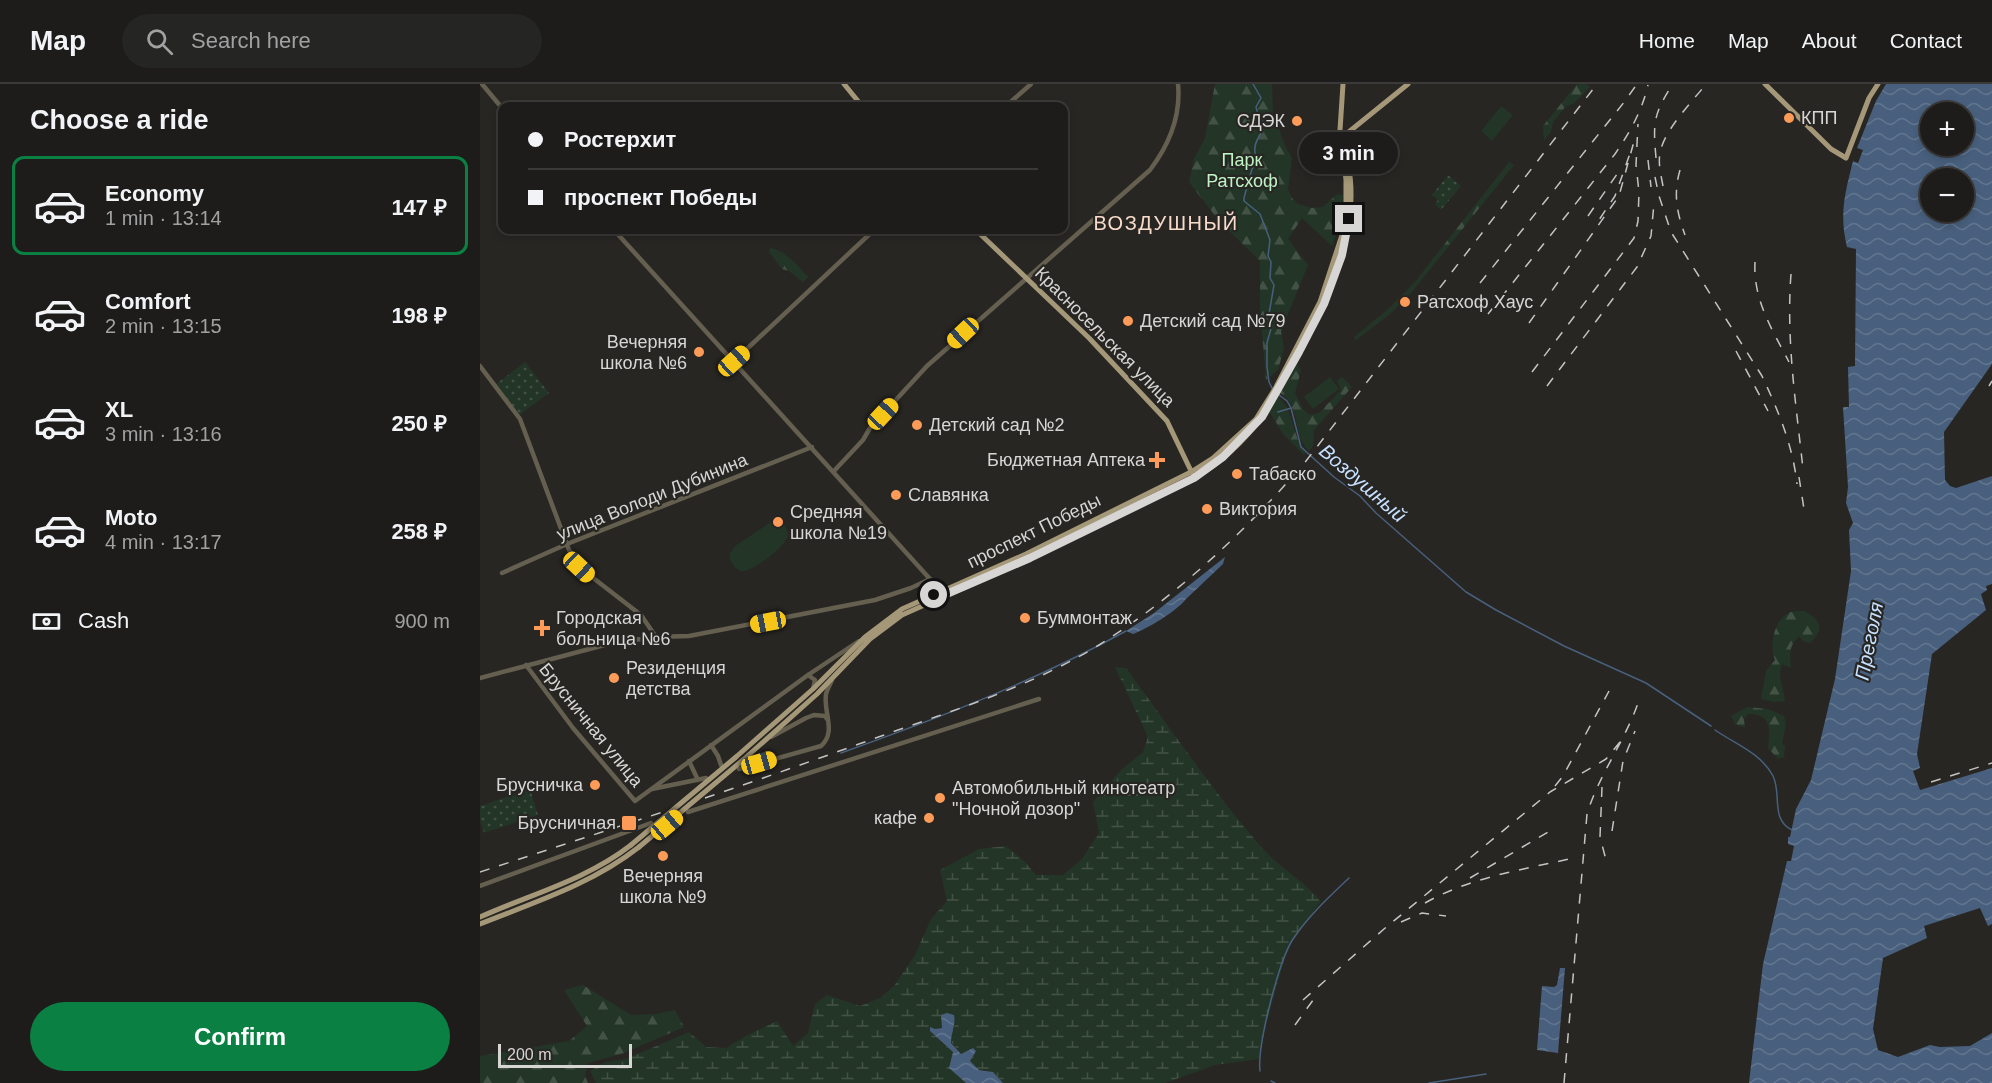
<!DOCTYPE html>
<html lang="en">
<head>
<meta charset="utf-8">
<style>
  body { margin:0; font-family:Helvetica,sans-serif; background:#252523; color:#f1f3f6; height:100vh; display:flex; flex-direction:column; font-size:22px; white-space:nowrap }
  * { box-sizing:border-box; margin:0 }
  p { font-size:20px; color:#a0a1a2 }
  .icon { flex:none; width:33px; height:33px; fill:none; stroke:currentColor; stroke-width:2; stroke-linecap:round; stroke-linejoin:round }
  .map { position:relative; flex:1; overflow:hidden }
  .sheet { display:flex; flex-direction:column; background:#1d1c1a; width:480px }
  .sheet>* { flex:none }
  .guide { position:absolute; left:18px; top:18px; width:570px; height:132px; border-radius:12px; box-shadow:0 3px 9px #0003,0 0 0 2px #3b3a39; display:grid; align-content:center; height:132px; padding:0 30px; background:#1d1c1a }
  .controls { position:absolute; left:1440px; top:18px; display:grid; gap:12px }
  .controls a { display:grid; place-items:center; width:54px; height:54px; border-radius:50%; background:#1d1c1a; box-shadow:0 3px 9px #0003,0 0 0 2px #3b3a39; font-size:30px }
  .scale { position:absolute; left:18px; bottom:15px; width:134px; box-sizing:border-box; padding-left:6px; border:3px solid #d7d6d4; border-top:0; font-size:16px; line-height:21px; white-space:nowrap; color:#d7d6d4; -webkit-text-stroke:4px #272623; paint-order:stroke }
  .end { position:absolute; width:27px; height:27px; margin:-14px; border:8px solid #d7d6d4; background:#111; box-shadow:0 0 0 3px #111 }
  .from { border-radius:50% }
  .bubble { position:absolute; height:42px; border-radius:21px; background:#1d1c1a; box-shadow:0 3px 9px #0003,0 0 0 2px #3b3a39; font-size:20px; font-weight:800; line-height:42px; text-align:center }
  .car { position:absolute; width:18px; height:36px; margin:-18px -9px; border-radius:8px; box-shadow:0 0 4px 2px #0007; background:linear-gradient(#f5c518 24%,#345 0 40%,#f5c518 0 76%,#345 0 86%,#f5c518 0) }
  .guide b { display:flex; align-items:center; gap:21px; height:57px; font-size:22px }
  .guide b+b { border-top:2px solid #3b3a39 }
  .guide i { width:15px; height:15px; background:#f1f3f6 }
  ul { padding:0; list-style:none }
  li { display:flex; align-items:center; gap:18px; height:99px; margin:0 12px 9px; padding:0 18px; border:3px solid transparent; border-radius:12px }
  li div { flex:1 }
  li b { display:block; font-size:22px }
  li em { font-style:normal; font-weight:800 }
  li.current { border-color:#0b8043 }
  li>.icon { width:54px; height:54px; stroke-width:1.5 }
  h2 { padding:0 30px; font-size:27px; line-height:72px }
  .pay { display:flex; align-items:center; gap:15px; height:66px; padding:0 30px; font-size:22px }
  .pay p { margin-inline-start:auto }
  .action { display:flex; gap:12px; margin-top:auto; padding:12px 30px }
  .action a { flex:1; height:69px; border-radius:36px; background:#0b8043; color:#fff; font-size:24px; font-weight:800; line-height:69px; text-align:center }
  header { display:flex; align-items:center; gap:36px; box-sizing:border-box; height:84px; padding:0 30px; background:#1d1c1a; border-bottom:2px solid #3b3a39 }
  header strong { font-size:28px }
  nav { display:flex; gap:33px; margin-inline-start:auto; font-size:21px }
  .search { width:420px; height:54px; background:#252523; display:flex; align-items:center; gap:15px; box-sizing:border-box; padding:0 21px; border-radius:33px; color:#a0a1a2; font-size:22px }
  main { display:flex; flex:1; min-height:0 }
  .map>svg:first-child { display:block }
  .grass { fill:url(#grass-dots) }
  .forest { fill:url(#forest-firs) }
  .wetland { fill:url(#wetland-marsh) }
  .pitch { fill:#233526 }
  .water { fill:url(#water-waves); fill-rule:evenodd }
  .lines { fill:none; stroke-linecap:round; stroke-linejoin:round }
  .stream { stroke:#48607d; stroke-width:1.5 }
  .minor { stroke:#655f50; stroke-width:4.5 }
  .major { stroke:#a59878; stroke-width:5 }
  .rail { stroke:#c5c4c2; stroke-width:1.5; stroke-dasharray:10 10; stroke-linecap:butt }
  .major-bridge { stroke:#a59878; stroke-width:5 }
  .route { stroke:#d7d6d4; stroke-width:8 }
  .poi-dot { fill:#fe9b58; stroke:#272623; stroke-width:2 }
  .labels { text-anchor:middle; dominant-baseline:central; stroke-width:4.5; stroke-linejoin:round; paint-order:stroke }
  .poi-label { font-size:18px; fill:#d7d6d4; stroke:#272623; text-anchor:start }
  .park-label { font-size:18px; fill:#bef4c4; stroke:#272623 }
  .street-label { font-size:18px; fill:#d7d6d4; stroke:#272623 }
  .neighbourhood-label { font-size:20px; letter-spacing:1.5px; fill:#f8dbca; stroke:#272623 }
  .water-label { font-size:20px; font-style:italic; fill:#c6e0ff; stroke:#272623 }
</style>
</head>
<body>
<header>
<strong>Map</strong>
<div class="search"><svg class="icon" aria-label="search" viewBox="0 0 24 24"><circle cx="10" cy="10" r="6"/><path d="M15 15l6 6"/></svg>Search here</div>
<nav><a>Home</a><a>Map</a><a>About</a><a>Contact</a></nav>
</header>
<main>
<section class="sheet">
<h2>Choose a ride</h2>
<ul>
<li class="current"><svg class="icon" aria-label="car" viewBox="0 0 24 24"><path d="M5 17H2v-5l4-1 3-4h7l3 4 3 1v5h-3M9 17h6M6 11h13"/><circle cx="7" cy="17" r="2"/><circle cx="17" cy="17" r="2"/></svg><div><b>Economy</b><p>1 min · 13:14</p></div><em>147 ₽</em></li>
<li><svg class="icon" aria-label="car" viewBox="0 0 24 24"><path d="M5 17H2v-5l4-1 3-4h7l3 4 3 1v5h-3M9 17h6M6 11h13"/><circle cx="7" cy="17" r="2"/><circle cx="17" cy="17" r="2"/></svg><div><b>Comfort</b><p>2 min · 13:15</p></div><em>198 ₽</em></li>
<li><svg class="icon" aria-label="car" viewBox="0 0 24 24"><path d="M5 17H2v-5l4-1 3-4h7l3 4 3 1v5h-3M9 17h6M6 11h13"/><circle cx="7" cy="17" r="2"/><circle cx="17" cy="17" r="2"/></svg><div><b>XL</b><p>3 min · 13:16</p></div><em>250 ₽</em></li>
<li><svg class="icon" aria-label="car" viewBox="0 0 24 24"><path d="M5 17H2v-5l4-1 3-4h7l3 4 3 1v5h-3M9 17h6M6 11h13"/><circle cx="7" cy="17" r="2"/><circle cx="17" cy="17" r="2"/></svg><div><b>Moto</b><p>4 min · 13:17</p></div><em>258 ₽</em></li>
</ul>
<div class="pay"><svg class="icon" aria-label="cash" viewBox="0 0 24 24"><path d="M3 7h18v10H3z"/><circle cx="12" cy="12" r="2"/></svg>Cash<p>900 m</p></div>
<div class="action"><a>Confirm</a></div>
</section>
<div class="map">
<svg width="1512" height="999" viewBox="0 0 1512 999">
  <defs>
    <pattern id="grass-dots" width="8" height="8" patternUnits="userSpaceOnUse" patternTransform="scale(1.5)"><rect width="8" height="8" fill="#233526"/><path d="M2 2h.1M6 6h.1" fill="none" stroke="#425245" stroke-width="1.8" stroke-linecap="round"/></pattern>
    <pattern id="forest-firs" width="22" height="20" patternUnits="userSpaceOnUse" patternTransform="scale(1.5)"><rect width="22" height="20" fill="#233526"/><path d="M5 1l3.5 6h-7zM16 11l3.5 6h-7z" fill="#425245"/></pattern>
    <pattern id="wetland-marsh" width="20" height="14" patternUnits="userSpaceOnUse" patternTransform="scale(1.5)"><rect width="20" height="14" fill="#233526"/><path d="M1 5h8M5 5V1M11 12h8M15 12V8" fill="none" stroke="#425245"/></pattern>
    <pattern id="water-waves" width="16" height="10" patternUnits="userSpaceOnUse" patternTransform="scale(1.5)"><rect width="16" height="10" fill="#48607d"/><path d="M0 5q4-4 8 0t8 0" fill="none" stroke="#62768f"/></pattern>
  </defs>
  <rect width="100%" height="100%" fill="#272623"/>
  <!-- grass -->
  <path class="grass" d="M968 91 981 102 961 126 955 120 958 116 952 111Z
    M45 278 69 309 39 331 16 300Z
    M50 705 58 731 4 749 0 736V722Z"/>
  <!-- forest -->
  <path class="forest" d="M735 0H792L793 30 807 66 812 74 808 105 812 114 818 120 831 124 843 123 857 110 864 111 858 145 852 162 822 134 808 155 828 181 801 247 804 264 798 286 786 296 780 225V177L739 137 709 98 714 75 725 54Z
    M1097 0H1106L1110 3 1093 20 1086 22 1073 38 1071 48 1064 56 1063 42Z
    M1029 78 1034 81 931 209 910 230 876 256 874 253 907 226 934 199Z
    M290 164C305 166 318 182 328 193L323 198 309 187 302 185 289 168Z
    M817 280 821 286 815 309 823 325 830 331 839 329 861 306 857 297 862 293 872 303 834 346 833 361 829 367C812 351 822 324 800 309Z
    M797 312C816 326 811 353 826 369L824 371 803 350 789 327Z
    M1324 527C1341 535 1345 545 1330 559L1323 557 1319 552C1308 564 1310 569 1311 584L1302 580C1297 593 1304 604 1305 617L1294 618 1281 615 1286 587 1295 576C1289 563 1294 535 1309 529 1313 527 1320 527 1324 527Z
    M1267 623 1288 625 1304 632 1306 641 1302 659 1305 663 1304 673 1298 675 1288 664C1290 645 1292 630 1268 630L1264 635 1265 644 1255 640 1251 632Z
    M103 901 151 931 176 930 195 926 204 943 144 969 108 979 105 992 108 999H0V972L89 957 107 942 84 906Z"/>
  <!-- wetland -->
  <path class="wetland" d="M635 583 646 584C691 645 733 708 783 765 800 784 824 797 841 817L812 856 804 877 785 943 779 975 735 981 685 999H523C515 990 512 985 499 986L481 970 471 958V948L476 939 450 947 473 968C472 983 474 990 486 999H116L110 987 125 978 146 975 209 948 226 963 246 964 266 952 297 937 313 962 328 949 335 920 347 911 380 922 400 914 414 902 435 871 451 835 467 817 460 786 499 765 526 762 544 777 556 791H583L602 775 619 749 613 718 642 685 663 668 668 653Z"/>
  <!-- pitch -->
  <path class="pitch" d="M1021 22 1033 31 1012 57 1001 47Z
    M850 293 859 305 833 325 824 313Z
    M294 436 302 438C305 442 308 446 308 451 308 461 274 486 264 487 257 488 253 481 250 476V469L255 462Z"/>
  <!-- water -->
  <path class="water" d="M1406 0H1512V280L1464 348 1465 396 1470 402 1476 404 1512 392V500L1506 502 1507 506 1501 510 1506 526 1452 570 1437 670 1440 684 1433 687 1440 706 1512 684V840L1508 842 1500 824 1444 842 1447 854 1403 874 1393 945 1398 966 1418 973 1450 961 1460 963 1490 962 1512 949V999H1269L1283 880 1307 777H1311L1314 762 1308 760V753H1310L1316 725 1331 696 1355 595 1371 487 1369 446 1373 439 1366 419 1368 403 1363 323H1369L1368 283 1375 282 1376 165 1367 163C1359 130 1365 109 1373 77L1378 79 1383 66 1377 64 1396 17ZM1484 28V62H1450V28ZM1484 94V128H1450V94Z
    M745 473 743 480 706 515C697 527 667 545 653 550L646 547 674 529Z
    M1080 884H1085L1078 969 1057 966 1062 902 1074 903 1077 901Z
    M467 929 474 931C476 941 471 949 471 959L481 970 493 964 496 967 490 977 499 986 513 988 523 999H486L469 984 473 968 450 947V943L455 945 462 944 461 931Z"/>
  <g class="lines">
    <!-- stream -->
    <path class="stream" d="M773 0 781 14 776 23 779 34 784 39C783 50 773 57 775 68 775 72 777 75 777 79L772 85 764 114V117L780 130 790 156 788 172 791 178 790 194 794 201 789 230 792 241 787 259V283L789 298 793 306
      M799 311 807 317 811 324 821 363 854 393 880 412 896 429 986 508 1016 526 1084 562 1166 599 1231 642
      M798 328 811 324
      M1235 646C1255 660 1281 669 1293 692 1302 710 1290 735 1312 746
      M361 669C459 634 555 597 646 547
      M780 987C777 962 799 876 813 855 829 831 849 813 869 794
      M791 997 795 999
      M949 999 1006 990"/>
    <!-- minor -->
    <path class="minor" d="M2 0 22 24
      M526 22 551 0
      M134 146 450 495 455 498 462 508
      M254 277 394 146
      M0 282 40 335 89 466 99 483 161 531 176 553
      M354 387 383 356 390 344 447 282 670 86C689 61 701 31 698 0
      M22 489 87 460 332 363
      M450 495V500L454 512
      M46 581 93 644 155 717 328 591 379 557
      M328 591 335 596 333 605
      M0 594 132 559 176 553 209 552 395 516 431 504 450 495
      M291 653 326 634 334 631 345 632 347 635
      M231 661 238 672 241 681
      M209 677 218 696
      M259 685 341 662C357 648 343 628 346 610 347 606 350 601 352 596
      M172 705 226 694
      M208 728 559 615
      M0 802 171 739"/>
    <!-- major -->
    <path class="major" d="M364 0 382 22
      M1285 0 1351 65 1366 74 1389 14 1398 0
      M496 146 609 254 687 337 712 389
      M256 673 333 605 385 553 422 525 546 470 711 388 733 374 776 335 796 303 840 218 863 148 866 121V96L860 46 863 0
      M263 676 337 610 390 555 422 531 550 474 714 394C740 380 765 356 782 333 795 316 804 296 814 278 839 231 865 182 870 128 872 112 871 95 868 78 867 69 864 60 865 51L928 0
      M0 833C51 810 106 796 151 761
      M0 840C55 818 112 800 159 763"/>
    <!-- rail -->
    <path class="rail" d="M1176 74C1173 39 1173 30 1193 0
      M1168 76 1171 103
      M1200 86C1193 110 1197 129 1205 151
      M1175 93 1179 112 1191 148 1282 292C1298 326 1313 362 1317 400
      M1183 102C1181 91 1178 80 1180 69 1184 46 1212 18 1226 0
      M1108 132 1142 83
      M1275 178C1273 216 1292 245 1309 278
      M1311 190C1306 256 1316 320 1323 385
      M1000 199 1145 17 1157 0
      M1008 230 1135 70C1150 48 1162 27 1168 1
      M1049 239 1139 112 1153 61 1135 112 1117 139
      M1256 267 1288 327
      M1052 288 1154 154 1158 137 1159 108 1156 81 1158 40
      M1067 302 1157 183 1171 152 1174 119
      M1509 302 1512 297
      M1319 393 1324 425
      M1451 698 1512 679
      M1075 702 1083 692 1129 607
      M1122 703 1120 753 1126 776
      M225 714C290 692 354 669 418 646 487 622 557 599 619 561 697 512 766 447 826 377L1117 0
      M1132 747 1143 677 1155 647
      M0 788 186 727
      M990 794 1068 748
      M945 819C989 794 1040 786 1089 775
      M921 838 942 829 966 832
      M823 916 904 845 1070 708 1126 675 1144 653
      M815 941 836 912
      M1084 999 1107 730C1119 690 1146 656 1159 616"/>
    <!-- major-bridge -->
    <path class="major-bridge" d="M151 761 256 673
      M159 763 263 676"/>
  </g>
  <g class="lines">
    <!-- route -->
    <path class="route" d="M454 511 455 515 550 474 714 394 743 373 782 333 819 268 844 220 862 171 869 135"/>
  </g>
  <!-- markers -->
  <g class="poi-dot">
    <circle cx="1309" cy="34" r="6"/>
    <circle cx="817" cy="37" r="6"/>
    <circle cx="925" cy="218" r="6"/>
    <circle cx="648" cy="237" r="6"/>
    <circle cx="219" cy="268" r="6"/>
    <circle cx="437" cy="341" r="6"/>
    <path d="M674 367h6v6h6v6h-6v6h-6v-6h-6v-6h6z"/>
    <circle cx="757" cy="390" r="6"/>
    <circle cx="416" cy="411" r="6"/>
    <circle cx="727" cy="425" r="6"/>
    <circle cx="298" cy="438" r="6"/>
    <circle cx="545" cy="534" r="6"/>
    <path d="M59 535h6v6h6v6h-6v6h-6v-6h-6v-6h6z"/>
    <circle cx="134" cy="594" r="6"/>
    <circle cx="115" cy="701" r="6"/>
    <circle cx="460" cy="714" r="6"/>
    <circle cx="449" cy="734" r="6"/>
    <rect x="141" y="731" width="16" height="16" rx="3"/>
    <circle cx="183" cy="772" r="6"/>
  </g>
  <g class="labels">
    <!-- poi labels -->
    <g class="poi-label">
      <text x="1321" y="34">КПП</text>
      <text x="805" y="37" text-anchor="end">СДЭК</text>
      <text x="937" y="218">Ратсхоф Хаус</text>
      <text x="660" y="237">Детский сад №79</text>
      <text x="207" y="258" text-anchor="end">Вечерняя<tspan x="207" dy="21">школа №6</tspan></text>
      <text x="449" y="341">Детский сад №2</text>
      <text x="665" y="376" text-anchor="end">Бюджетная Аптека</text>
      <text x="769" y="390">Табаско</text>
      <text x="428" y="411">Славянка</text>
      <text x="739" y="425">Виктория</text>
      <text x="310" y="428">Средняя<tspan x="310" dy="21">школа №19</tspan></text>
      <text x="76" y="534">Городская<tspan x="76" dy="21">больница №6</tspan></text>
      <text x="557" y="534">Буммонтаж</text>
      <text x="146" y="584">Резиденция<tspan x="146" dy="21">детства</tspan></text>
      <text x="103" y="701" text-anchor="end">Брусничка</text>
      <text x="472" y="704">Автомобильный кинотеатр<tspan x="472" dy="21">"Ночной дозор"</tspan></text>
      <text x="437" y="734" text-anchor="end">кафе</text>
      <text x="136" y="739" text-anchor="end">Брусничная</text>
      <text x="183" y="792" text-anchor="middle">Вечерняя<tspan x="183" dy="21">школа №9</tspan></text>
    </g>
    <!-- park labels -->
    <g class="park-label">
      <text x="762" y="76">Парк<tspan x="762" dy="21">Ратсхоф</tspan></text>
    </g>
    <!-- street labels -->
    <g class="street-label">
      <text transform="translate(625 253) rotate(45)">Красносельская улица</text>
      <text transform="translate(172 413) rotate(-22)">улица Володи Дубинина</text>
      <text transform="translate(554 447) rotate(-26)">проспект Победы</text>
      <text transform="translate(111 641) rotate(51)">Брусничная улица</text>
    </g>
    <!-- neighbourhood labels -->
    <g class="neighbourhood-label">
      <text x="686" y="139">ВОЗДУШНЫЙ</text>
    </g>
    <!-- water labels -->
    <g class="water-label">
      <text transform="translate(883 399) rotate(41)">Воздушный</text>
      <text transform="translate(1389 557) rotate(-79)">Преголя</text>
    </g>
  </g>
</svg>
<div class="controls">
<a>+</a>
<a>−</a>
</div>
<div class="scale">200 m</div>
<i class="end from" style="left:454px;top:511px"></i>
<i class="end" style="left:869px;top:135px"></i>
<div class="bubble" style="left:819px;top:48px;width:99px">3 min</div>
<i class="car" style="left:483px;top:249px;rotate:227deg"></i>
<i class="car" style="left:254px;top:277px;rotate:48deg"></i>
<i class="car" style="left:403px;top:330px;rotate:43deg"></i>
<i class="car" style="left:99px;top:483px;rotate:133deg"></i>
<i class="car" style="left:288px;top:538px;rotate:259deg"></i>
<i class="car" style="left:279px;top:679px;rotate:74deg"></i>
<i class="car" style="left:187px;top:741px;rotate:50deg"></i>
<div class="guide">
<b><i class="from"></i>Ростерхит</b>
<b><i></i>проспект Победы</b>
</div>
</div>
</main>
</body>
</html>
